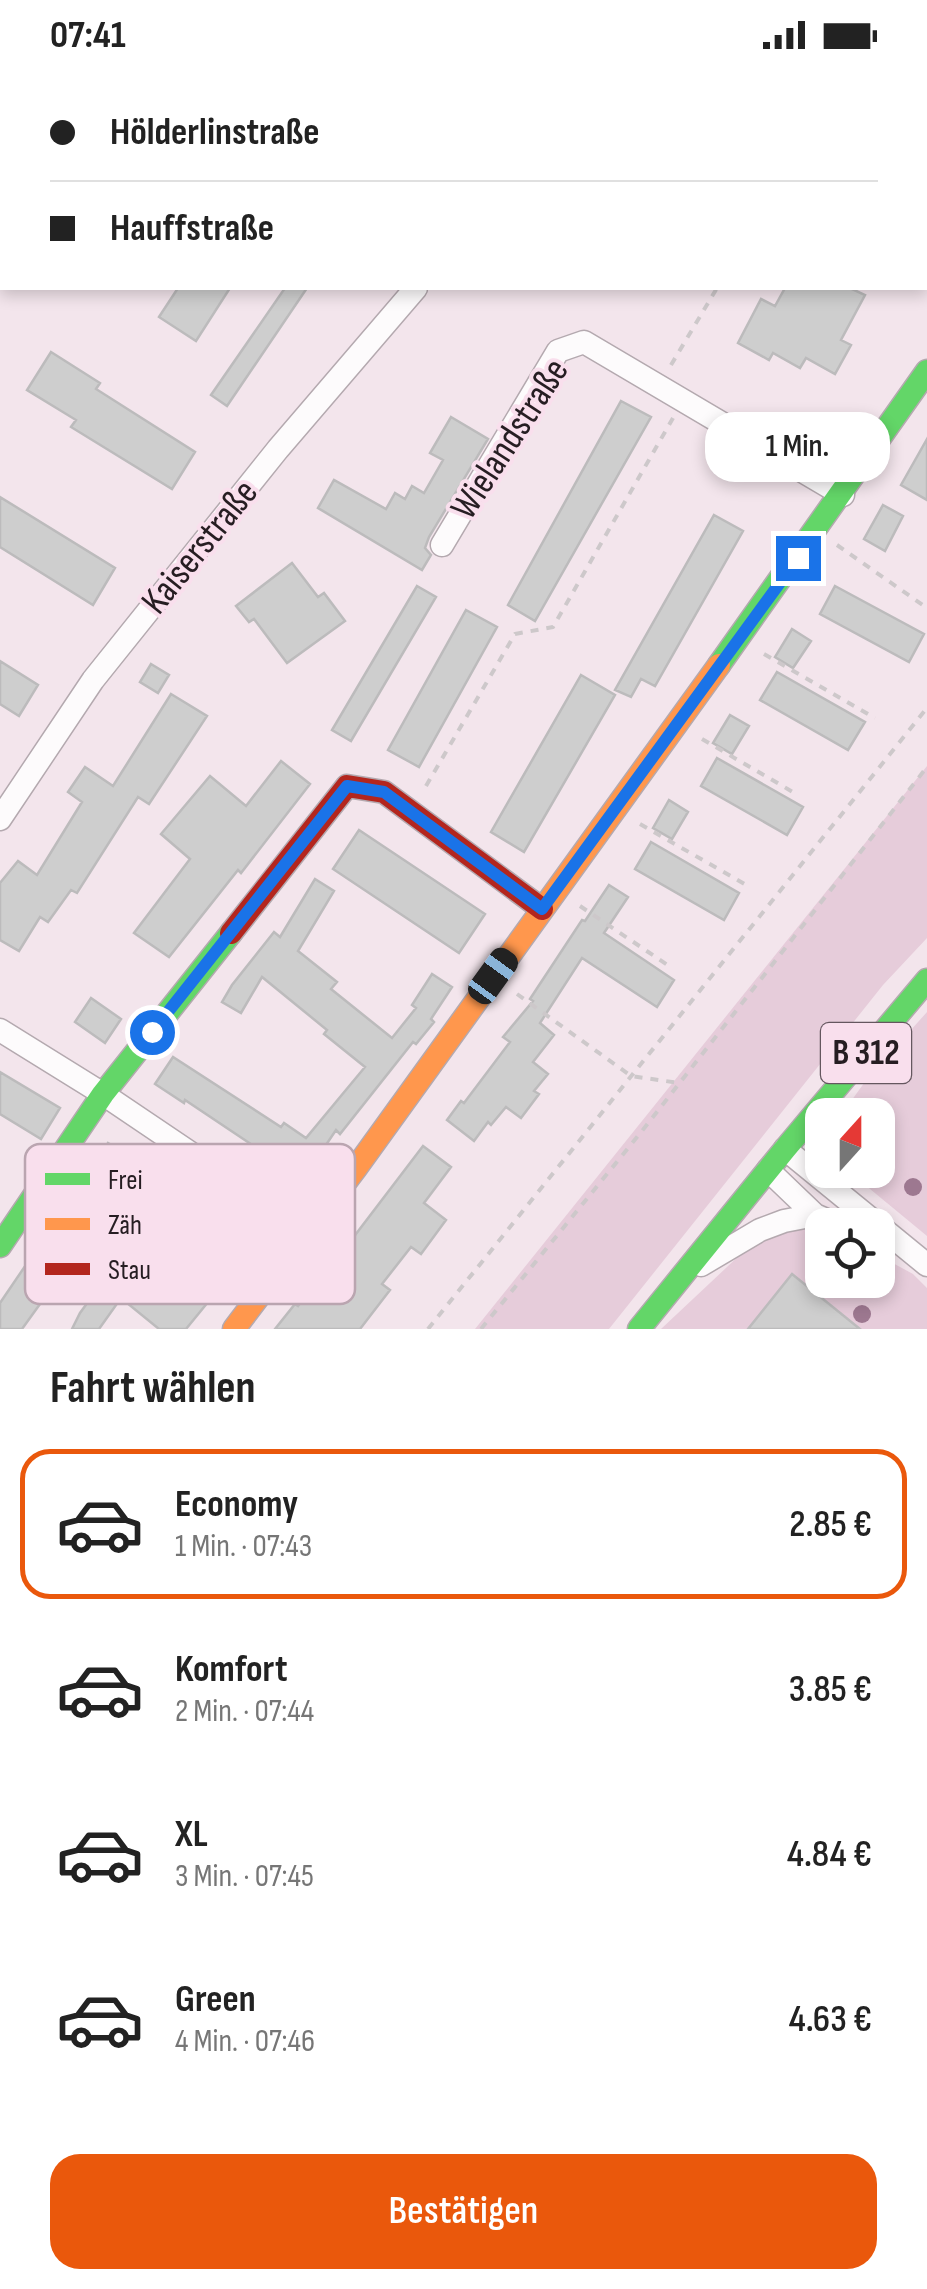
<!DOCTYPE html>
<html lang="de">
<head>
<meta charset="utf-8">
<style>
  body { margin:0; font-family:"Sofia Sans Condensed",sans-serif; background:#f6f6f6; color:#222; height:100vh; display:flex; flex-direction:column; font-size:38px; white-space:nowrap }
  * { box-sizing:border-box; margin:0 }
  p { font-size:32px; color:#767676 }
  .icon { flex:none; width:55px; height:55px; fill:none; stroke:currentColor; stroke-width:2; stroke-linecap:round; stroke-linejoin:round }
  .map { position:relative; height:1259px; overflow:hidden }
  .panel { display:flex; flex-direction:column; background:#fff; flex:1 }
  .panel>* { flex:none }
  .guide { position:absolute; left:0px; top:0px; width:928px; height:220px; box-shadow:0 5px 15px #0003; display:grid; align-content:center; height:220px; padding:0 50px; background:#fff }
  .needle { width:65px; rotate:21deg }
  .buttons { position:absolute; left:805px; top:1028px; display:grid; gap:20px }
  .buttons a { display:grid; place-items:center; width:90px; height:90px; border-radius:20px; background:#fff; box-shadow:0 5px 15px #0003; font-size:50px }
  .end { position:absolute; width:45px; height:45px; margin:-22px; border:12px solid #1a73e8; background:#fff; box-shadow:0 0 0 5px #fff }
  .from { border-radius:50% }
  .bubble { position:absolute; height:70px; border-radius:30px; background:#fff; box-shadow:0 5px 15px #0003; font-size:32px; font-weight:600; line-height:70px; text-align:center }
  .car { position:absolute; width:30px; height:60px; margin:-30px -15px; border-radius:12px; box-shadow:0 0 8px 2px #0007; background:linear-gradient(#222 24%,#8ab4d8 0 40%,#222 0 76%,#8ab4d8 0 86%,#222 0) }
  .guide b { display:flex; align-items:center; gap:35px; height:95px; font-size:38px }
  .guide b+b { border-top:2px solid #e0e0e0 }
  .guide i { width:25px; height:25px; background:#222 }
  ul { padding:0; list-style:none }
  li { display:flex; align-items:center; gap:30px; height:150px; margin:0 20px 15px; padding:0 30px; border:5px solid transparent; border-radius:30px }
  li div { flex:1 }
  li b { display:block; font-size:38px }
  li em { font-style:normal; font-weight:600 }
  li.selected { border-color:#ea580c }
  li>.icon { width:90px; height:90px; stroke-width:1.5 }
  h2 { padding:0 50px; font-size:45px; line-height:120px }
  .action { display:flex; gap:20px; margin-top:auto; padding:20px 50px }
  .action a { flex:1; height:115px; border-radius:30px; background:#ea580c; color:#fff; font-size:40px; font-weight:600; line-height:115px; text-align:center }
  .status { display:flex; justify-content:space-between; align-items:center; height:70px; padding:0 50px; background:#fff; direction:ltr }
  .status svg { height:28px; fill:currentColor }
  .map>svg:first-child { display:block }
  .green { fill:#e6ccda }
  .building { fill:#cecece; stroke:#bcbbbc; stroke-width:2.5 }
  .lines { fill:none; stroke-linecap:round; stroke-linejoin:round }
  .street-casing { stroke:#b4a9af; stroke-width:25 }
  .fast-casing { stroke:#b4a9af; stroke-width:25 }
  .slow-casing { stroke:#b4a9af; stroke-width:25 }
  .jam-casing { stroke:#b4a9af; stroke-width:25 }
  .path { stroke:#cdc8ca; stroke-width:4; stroke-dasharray:8 8; stroke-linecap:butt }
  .street { stroke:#fdfbfc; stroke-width:22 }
  .fast { stroke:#63d668; stroke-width:22 }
  .slow { stroke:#ff974d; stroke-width:22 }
  .jam { stroke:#b3261e; stroke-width:22 }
  .tree { fill:#9d7890 }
  .route { stroke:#1a73e8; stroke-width:12 }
  .labels { text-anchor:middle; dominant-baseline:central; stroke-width:8; stroke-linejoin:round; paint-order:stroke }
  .shield { fill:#f9dfed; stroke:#65575f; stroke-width:2.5 }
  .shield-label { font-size:35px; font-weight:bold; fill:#261d22 }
  .street-label { font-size:38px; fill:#261d22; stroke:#f9dfed }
  .key { fill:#f9dfed; stroke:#baa5b0; stroke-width:2.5 }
  .key-label { font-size:28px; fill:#261d22 }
</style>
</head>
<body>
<div class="status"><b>07:41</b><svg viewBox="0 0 49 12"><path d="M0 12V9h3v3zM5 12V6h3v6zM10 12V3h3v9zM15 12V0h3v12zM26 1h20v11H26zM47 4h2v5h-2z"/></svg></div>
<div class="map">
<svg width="927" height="1259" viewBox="0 0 927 1259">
  <rect width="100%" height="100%" fill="#f3e5ec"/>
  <!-- green -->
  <path class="green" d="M927 696V868L883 915 609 1259H475Z
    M927 942V1166L847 1100H878V1045H841L867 1009Z
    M803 1159 822 1162V1210H878V1185L913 1204 927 1218V1259H860L792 1205 748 1259H661L743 1182 781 1160Z"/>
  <!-- building -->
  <path class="building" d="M178 218H230L196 271 159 247Z
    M285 218H307L227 336 211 325Z
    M785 218H850L865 225 841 270 851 275 835 304 806 288 800 298 773 283 769 290 738 273 761 229 775 236Z
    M51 282 100 313 96 319 195 382 172 419 71 357 76 350 27 320Z
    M621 331 651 347 535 551 508 535Z
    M451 347 488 369 429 467 425 478 431 485 422 500 318 438 334 410 386 439 395 423 405 429 412 416 424 423 443 390 430 383Z
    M927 369V430L901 415Z
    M0 427 115 498 93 535 0 477Z
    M883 435 903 446 885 481 864 469Z
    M714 445 743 461 655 616 641 609 631 627 615 620Z
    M292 493 318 527 324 523 345 551 287 593 254 549 249 552 236 536Z
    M417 516 436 527 351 671 332 660Z
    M835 516 924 564 909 592 820 544Z
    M466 540 497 557 419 697 388 680Z
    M792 559 811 571 793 598 775 587Z
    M0 591 38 615 19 646 0 634Z
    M151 594 169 605 158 623 140 612Z
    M777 602 865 652 848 680 760 630Z
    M581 605 615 625 524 782 491 762Z
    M171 624 207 646 149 734 138 727 77 823 71 820 48 852 40 847 19 881 0 870V813L18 791 37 805 82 732 68 722 85 697 113 716Z
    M730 645 749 656 732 684 713 673Z
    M717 688 803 737 787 765 701 716Z
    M281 691 310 714 241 803 238 800 169 887 134 863 190 789 161 764 210 706 246 736Z
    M669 730 688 742 672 769 653 758Z
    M359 760 485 844 459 883 333 799Z
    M651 772 739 823 724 850 635 799Z
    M315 809 334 821 298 881 337 912 331 919 392 968 416 938 412 935 432 904 452 917 431 949 434 952 416 974 413 972 340 1064 336 1060 303 1109 185 1030 184 1033 155 1014 173 987 281 1057 284 1053 306 1068 365 997 324 964 327 960 262 907 241 943 222 932 232 915 274 862 280 867Z
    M609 815 628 827 604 863 674 910 657 937 582 888 540 953 554 965 533 992 548 1004 534 1021 539 1024 521 1048 506 1037 491 1055 488 1052 474 1071 447 1050 461 1031 464 1033 510 972 503 967 533 931 530 929 582 850 585 851Z
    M91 928 121 949 105 973 75 952Z
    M0 1002 60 1038 41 1069 0 1044Z
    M108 1073 167 1108 168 1106 251 1160 241 1175 249 1180 237 1199 132 1128 112 1158 217 1221 186 1259H159L121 1228 99 1259H72L80 1243 113 1198 76 1174 49 1213 53 1216 22 1259H0V1233L53 1155 57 1157Z
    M423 1076 451 1097 424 1133 446 1150 421 1184 411 1177 382 1214 390 1220 360 1259H275L295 1234 298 1236 328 1196 330 1198Z
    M792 1204 860 1259H748Z"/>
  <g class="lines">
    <!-- street casing -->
    <g class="street-casing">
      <path id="street" d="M591 2 593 0
        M442 475 558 281 584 272 843 425
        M0 749 93 610 278 379 416 218
        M0 960 103 1024 309 1163
        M785 1079 927 1195
        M768 1100 815 1145 838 1155
        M701 1195 760 1160 784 1151 815 1145"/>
    </g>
    <!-- fast casing -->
    <g class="fast-casing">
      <path id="fast" d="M719 595 927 301
        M0 1176 103 1024 231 863
        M639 1259 785 1079 927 910"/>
    </g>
    <!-- slow casing -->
    <g class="slow-casing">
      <path id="slow" d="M234 1259 356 1098 719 595"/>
    </g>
    <!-- jam casing -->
    <g class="jam-casing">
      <path id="jam" d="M231 863 347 716 384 722 542 839"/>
    </g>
    <!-- path -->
    <path class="path" d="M448 0 452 2
      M671 295 717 218
      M837 475 927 538
      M764 584 875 648
      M702 669 798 725
      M426 716 515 564 553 557 673 348
      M640 754 748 816
      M580 836 669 896
      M517 924 631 1006 679 1013
      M428 1259 927 638
      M481 1259 642 1061 927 697"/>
    <!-- street -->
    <use href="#street" class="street"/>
    <!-- fast -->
    <use href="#fast" class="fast"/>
    <!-- slow -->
    <use href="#slow" class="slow"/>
    <!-- jam -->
    <use href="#jam" class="jam"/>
  </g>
  <!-- trees -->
  <g class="tree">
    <circle cx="913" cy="1117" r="9"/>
    <circle cx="862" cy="1244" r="9"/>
  </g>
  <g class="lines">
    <!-- route -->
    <path class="route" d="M152 962 347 716 384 722 542 839 798 488"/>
  </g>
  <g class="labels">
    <!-- shield labels -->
    <rect class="shield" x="821" y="953" width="90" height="60" rx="8"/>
    <g class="shield-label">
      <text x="866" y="983">B 312</text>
    </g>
    <!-- street labels -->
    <g class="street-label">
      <text transform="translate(510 369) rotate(-57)">Wielandstraße</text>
      <text transform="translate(200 477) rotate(-51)">Kaiserstraße</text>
    </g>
  </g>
  <!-- legend -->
  <rect x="25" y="1074" width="330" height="160" rx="15" class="key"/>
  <rect x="45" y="1103" width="45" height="12" fill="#63d668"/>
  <rect x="45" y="1148" width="45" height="12" fill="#ff974d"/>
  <rect x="45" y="1193" width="45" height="12" fill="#b3261e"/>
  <g class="key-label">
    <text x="108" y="1119">Frei</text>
    <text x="108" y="1164">Zäh</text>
    <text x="108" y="1209">Stau</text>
  </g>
</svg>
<div class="buttons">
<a><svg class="needle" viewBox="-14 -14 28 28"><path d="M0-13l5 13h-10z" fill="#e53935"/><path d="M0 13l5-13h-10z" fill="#767676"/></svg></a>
<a><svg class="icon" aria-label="locate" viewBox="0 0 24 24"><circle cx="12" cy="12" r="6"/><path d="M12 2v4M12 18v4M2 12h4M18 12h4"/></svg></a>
</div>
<i class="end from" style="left:152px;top:962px"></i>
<i class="end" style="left:798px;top:488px"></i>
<div class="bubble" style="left:705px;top:342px;width:185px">1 Min.</div>
<i class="car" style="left:493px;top:906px;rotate:36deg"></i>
<div class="guide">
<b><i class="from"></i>Hölderlinstraße</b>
<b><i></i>Hauffstraße</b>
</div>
</div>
<section class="panel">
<h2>Fahrt wählen</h2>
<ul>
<li class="selected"><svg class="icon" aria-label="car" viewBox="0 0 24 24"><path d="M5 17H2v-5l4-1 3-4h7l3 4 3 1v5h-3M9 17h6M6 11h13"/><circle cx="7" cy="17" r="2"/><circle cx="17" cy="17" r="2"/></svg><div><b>Economy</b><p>1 Min. · 07:43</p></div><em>2.85 €</em></li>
<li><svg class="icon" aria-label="car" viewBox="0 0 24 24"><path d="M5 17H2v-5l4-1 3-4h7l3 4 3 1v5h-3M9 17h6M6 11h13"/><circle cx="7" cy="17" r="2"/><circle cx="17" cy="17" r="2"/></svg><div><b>Komfort</b><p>2 Min. · 07:44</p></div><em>3.85 €</em></li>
<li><svg class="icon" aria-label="car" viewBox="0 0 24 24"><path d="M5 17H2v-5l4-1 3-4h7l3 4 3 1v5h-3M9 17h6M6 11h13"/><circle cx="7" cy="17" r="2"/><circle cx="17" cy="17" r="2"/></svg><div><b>XL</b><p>3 Min. · 07:45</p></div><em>4.84 €</em></li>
<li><svg class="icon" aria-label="car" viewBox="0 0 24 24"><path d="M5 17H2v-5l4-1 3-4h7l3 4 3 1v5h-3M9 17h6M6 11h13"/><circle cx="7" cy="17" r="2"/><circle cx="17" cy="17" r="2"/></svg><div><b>Green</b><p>4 Min. · 07:46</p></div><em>4.63 €</em></li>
</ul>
<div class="action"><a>Bestätigen</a></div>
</section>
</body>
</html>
